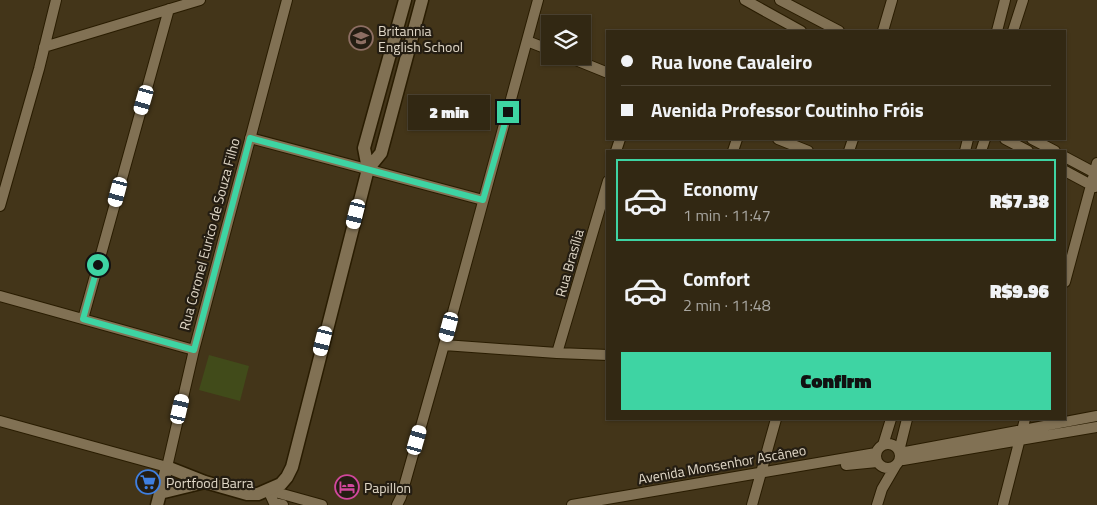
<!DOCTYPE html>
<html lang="en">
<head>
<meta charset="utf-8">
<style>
  body { margin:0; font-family:"Titillium Web",sans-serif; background:#3d3421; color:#f1f3f6; height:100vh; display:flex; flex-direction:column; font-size:19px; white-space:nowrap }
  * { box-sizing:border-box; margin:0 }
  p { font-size:16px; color:#a8a6a0 }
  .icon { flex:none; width:28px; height:28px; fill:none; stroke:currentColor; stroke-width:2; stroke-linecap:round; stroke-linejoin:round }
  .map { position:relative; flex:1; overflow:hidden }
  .side { position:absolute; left:606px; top:150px; width:460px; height:270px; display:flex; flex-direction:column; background:#322813; border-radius:0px; box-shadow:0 1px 4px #0004,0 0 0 1px #4d4433 }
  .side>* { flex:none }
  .banner { position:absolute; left:606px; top:30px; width:460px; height:110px; border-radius:0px; box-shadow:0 1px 4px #0004,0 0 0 1px #4d4433; display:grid; align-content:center; height:110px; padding:0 15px; background:#322813 }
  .buttons { position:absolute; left:541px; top:15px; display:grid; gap:10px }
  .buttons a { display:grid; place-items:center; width:50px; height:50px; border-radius:0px; background:#322813; box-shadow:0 1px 4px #0004,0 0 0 1px #4d4433; font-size:25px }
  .end { position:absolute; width:22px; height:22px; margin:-11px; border:6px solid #3ed4a3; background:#111; box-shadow:0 0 0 2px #111 }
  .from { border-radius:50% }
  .bubble { position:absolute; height:35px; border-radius:0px; background:#322813; box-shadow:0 1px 4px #0004,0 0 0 1px #4d4433; font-size:16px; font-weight:800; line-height:35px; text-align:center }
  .car { position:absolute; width:15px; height:30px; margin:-15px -8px; border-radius:6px; box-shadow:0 0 4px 1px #0007; background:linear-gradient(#fff 24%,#345 0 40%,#fff 0 76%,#345 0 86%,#fff 0) }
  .banner b { display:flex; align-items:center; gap:18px; height:48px; font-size:19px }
  .banner b+b { border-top:1px solid #4d4433 }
  .banner i { width:12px; height:12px; background:#f1f3f6 }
  ul { padding:9px 0 0; list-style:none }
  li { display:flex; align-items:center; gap:15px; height:82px; margin:0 10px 8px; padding:0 5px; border:2px solid transparent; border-radius:0px }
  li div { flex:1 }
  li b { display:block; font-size:19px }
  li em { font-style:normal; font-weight:800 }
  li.active { border-color:#3ed4a3 }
  li>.icon { width:45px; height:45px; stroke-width:1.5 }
  .primary-button { display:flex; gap:10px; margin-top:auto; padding:10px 15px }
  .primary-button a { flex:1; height:58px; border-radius:0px; background:#3ed4a3; color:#111; font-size:20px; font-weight:800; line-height:58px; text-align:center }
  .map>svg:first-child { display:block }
  .green { fill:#414b1a }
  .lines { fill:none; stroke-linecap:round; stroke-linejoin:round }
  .minor-casing { stroke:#291c01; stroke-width:12 }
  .tertiary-casing { stroke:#291c01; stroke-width:15 }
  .minor { stroke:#817154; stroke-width:10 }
  .tertiary { stroke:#817154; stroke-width:12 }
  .route { stroke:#3ed4a3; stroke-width:6 }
  .labels { text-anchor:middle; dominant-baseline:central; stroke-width:4.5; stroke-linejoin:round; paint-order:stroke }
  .poi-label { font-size:14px; fill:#e0d7c7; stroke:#241d12; text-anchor:start }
  .street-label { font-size:14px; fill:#e0d7c7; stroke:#241d12 }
</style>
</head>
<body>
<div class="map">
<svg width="1097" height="505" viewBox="0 0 1097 505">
  <rect width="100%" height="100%" fill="#433519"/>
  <!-- green -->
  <path class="green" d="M209 355 249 366 240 401 199 390Z"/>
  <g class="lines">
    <!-- minor casing -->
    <g class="minor-casing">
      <path id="minor" d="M745 0 801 31
        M780 0 839 31
        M883 31 892 0
        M997 31 1005 0
        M1013 31 1023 0
        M527 41 550 50
        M44 47 200 0
        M566 56 608 73
        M250 138 483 200
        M778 139 808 151
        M1005 139 1028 151
        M1032 139 1055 151
        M616 151 620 139
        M733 151 737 139
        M849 151 853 139
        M965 151 968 139
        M981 151 985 139
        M1065 157 1097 174
        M1065 171 1095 187
        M0 206 39 69 56 0
        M1065 282 1097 163
        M0 296 194 350
        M83 319 169 9
        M444 345 557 353 608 355
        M557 353 608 181
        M0 421 167 467 194 350 287 0
        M876 456a12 12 0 1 1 24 0a12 12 0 1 1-24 0Z
        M883 445 891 419
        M899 451 907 419
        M900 453 1097 416
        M903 460 1097 427
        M846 465 877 462
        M268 490 322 505
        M268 490 274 503 283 505
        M397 505 401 497 444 345 538 0
        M572 505 876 453
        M752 505 776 419
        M877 505 882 489 896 465
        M1003 505 1025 419"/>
    </g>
    <!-- tertiary casing -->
    <g class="tertiary-casing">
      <path id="tertiary" d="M368 169 364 148 405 0
        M160 493 205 482
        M157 505 167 467 205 482 247 494H258L281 484 287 477 292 467 368 169 381 153 422 0"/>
    </g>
    <!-- minor -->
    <use href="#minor" class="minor"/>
    <!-- tertiary -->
    <use href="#tertiary" class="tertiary"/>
  </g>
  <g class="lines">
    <!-- route -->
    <path class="route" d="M98 265 83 319 194 350 250 138 483 200 508 112"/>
  </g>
  <!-- icons -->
  <defs>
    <g id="school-ring" transform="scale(1.25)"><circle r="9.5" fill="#241d12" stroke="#8d6e63" stroke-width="1.5"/><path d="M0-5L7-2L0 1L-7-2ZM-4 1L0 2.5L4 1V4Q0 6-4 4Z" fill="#8d6e63"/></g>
    <g id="supermarket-ring" transform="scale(1.25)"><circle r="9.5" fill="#241d12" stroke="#3f7fe0" stroke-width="1.5"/><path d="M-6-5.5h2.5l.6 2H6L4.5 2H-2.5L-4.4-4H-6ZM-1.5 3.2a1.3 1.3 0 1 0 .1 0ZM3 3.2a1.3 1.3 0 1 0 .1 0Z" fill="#3f7fe0"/></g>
    <g id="hotel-ring" transform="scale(1.25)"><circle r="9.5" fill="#241d12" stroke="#d1479c" stroke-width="1.5"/><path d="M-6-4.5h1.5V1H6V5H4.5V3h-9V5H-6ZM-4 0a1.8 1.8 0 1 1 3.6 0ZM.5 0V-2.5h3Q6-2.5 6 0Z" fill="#d1479c"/></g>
  </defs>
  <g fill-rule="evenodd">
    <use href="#school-ring" x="361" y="38"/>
    <use href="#supermarket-ring" x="148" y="482"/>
    <use href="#hotel-ring" x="347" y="487"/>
  </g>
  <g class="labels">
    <!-- poi labels -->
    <g class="poi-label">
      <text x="378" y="30">Britannia<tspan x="378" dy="16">English School</tspan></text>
      <text x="166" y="482">Portfood Barra</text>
      <text x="364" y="487">Papillon</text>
    </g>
    <!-- street labels -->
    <g class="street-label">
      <text transform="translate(209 234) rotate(-75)">Rua Coronel Eurico de Souza Filho</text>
      <text transform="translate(569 263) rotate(-74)">Rua Brasília</text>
      <text transform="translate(722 464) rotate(-10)">Avenida Monsenhor Ascâneo</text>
    </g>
  </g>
</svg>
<div class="buttons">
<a><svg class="icon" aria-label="layers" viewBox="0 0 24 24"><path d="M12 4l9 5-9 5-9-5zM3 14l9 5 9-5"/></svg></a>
</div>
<i class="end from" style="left:98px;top:265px"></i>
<i class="end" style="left:508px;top:112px"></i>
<div class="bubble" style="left:408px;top:95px;width:82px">2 min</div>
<i class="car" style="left:144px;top:100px;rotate:196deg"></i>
<i class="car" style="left:118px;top:192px;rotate:195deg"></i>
<i class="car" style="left:356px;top:214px;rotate:194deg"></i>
<i class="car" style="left:449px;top:327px;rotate:195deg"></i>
<i class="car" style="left:323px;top:341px;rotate:194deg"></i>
<i class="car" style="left:180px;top:409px;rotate:13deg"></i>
<i class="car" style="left:417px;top:440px;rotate:16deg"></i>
<div class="banner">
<b><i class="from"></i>Rua Ivone Cavaleiro</b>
<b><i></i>Avenida Professor Coutinho Fróis</b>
</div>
<section class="side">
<ul>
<li class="active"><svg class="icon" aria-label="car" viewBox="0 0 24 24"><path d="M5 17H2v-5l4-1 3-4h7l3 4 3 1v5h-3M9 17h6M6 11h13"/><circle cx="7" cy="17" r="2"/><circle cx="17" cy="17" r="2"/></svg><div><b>Economy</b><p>1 min · 11:47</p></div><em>R$7.38</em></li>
<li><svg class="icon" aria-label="car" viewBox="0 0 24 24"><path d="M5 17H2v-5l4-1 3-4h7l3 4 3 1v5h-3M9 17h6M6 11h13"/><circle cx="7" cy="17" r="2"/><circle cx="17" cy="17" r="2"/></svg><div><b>Comfort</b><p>2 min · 11:48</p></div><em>R$9.96</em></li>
</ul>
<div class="primary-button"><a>Confirm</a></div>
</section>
</div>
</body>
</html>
